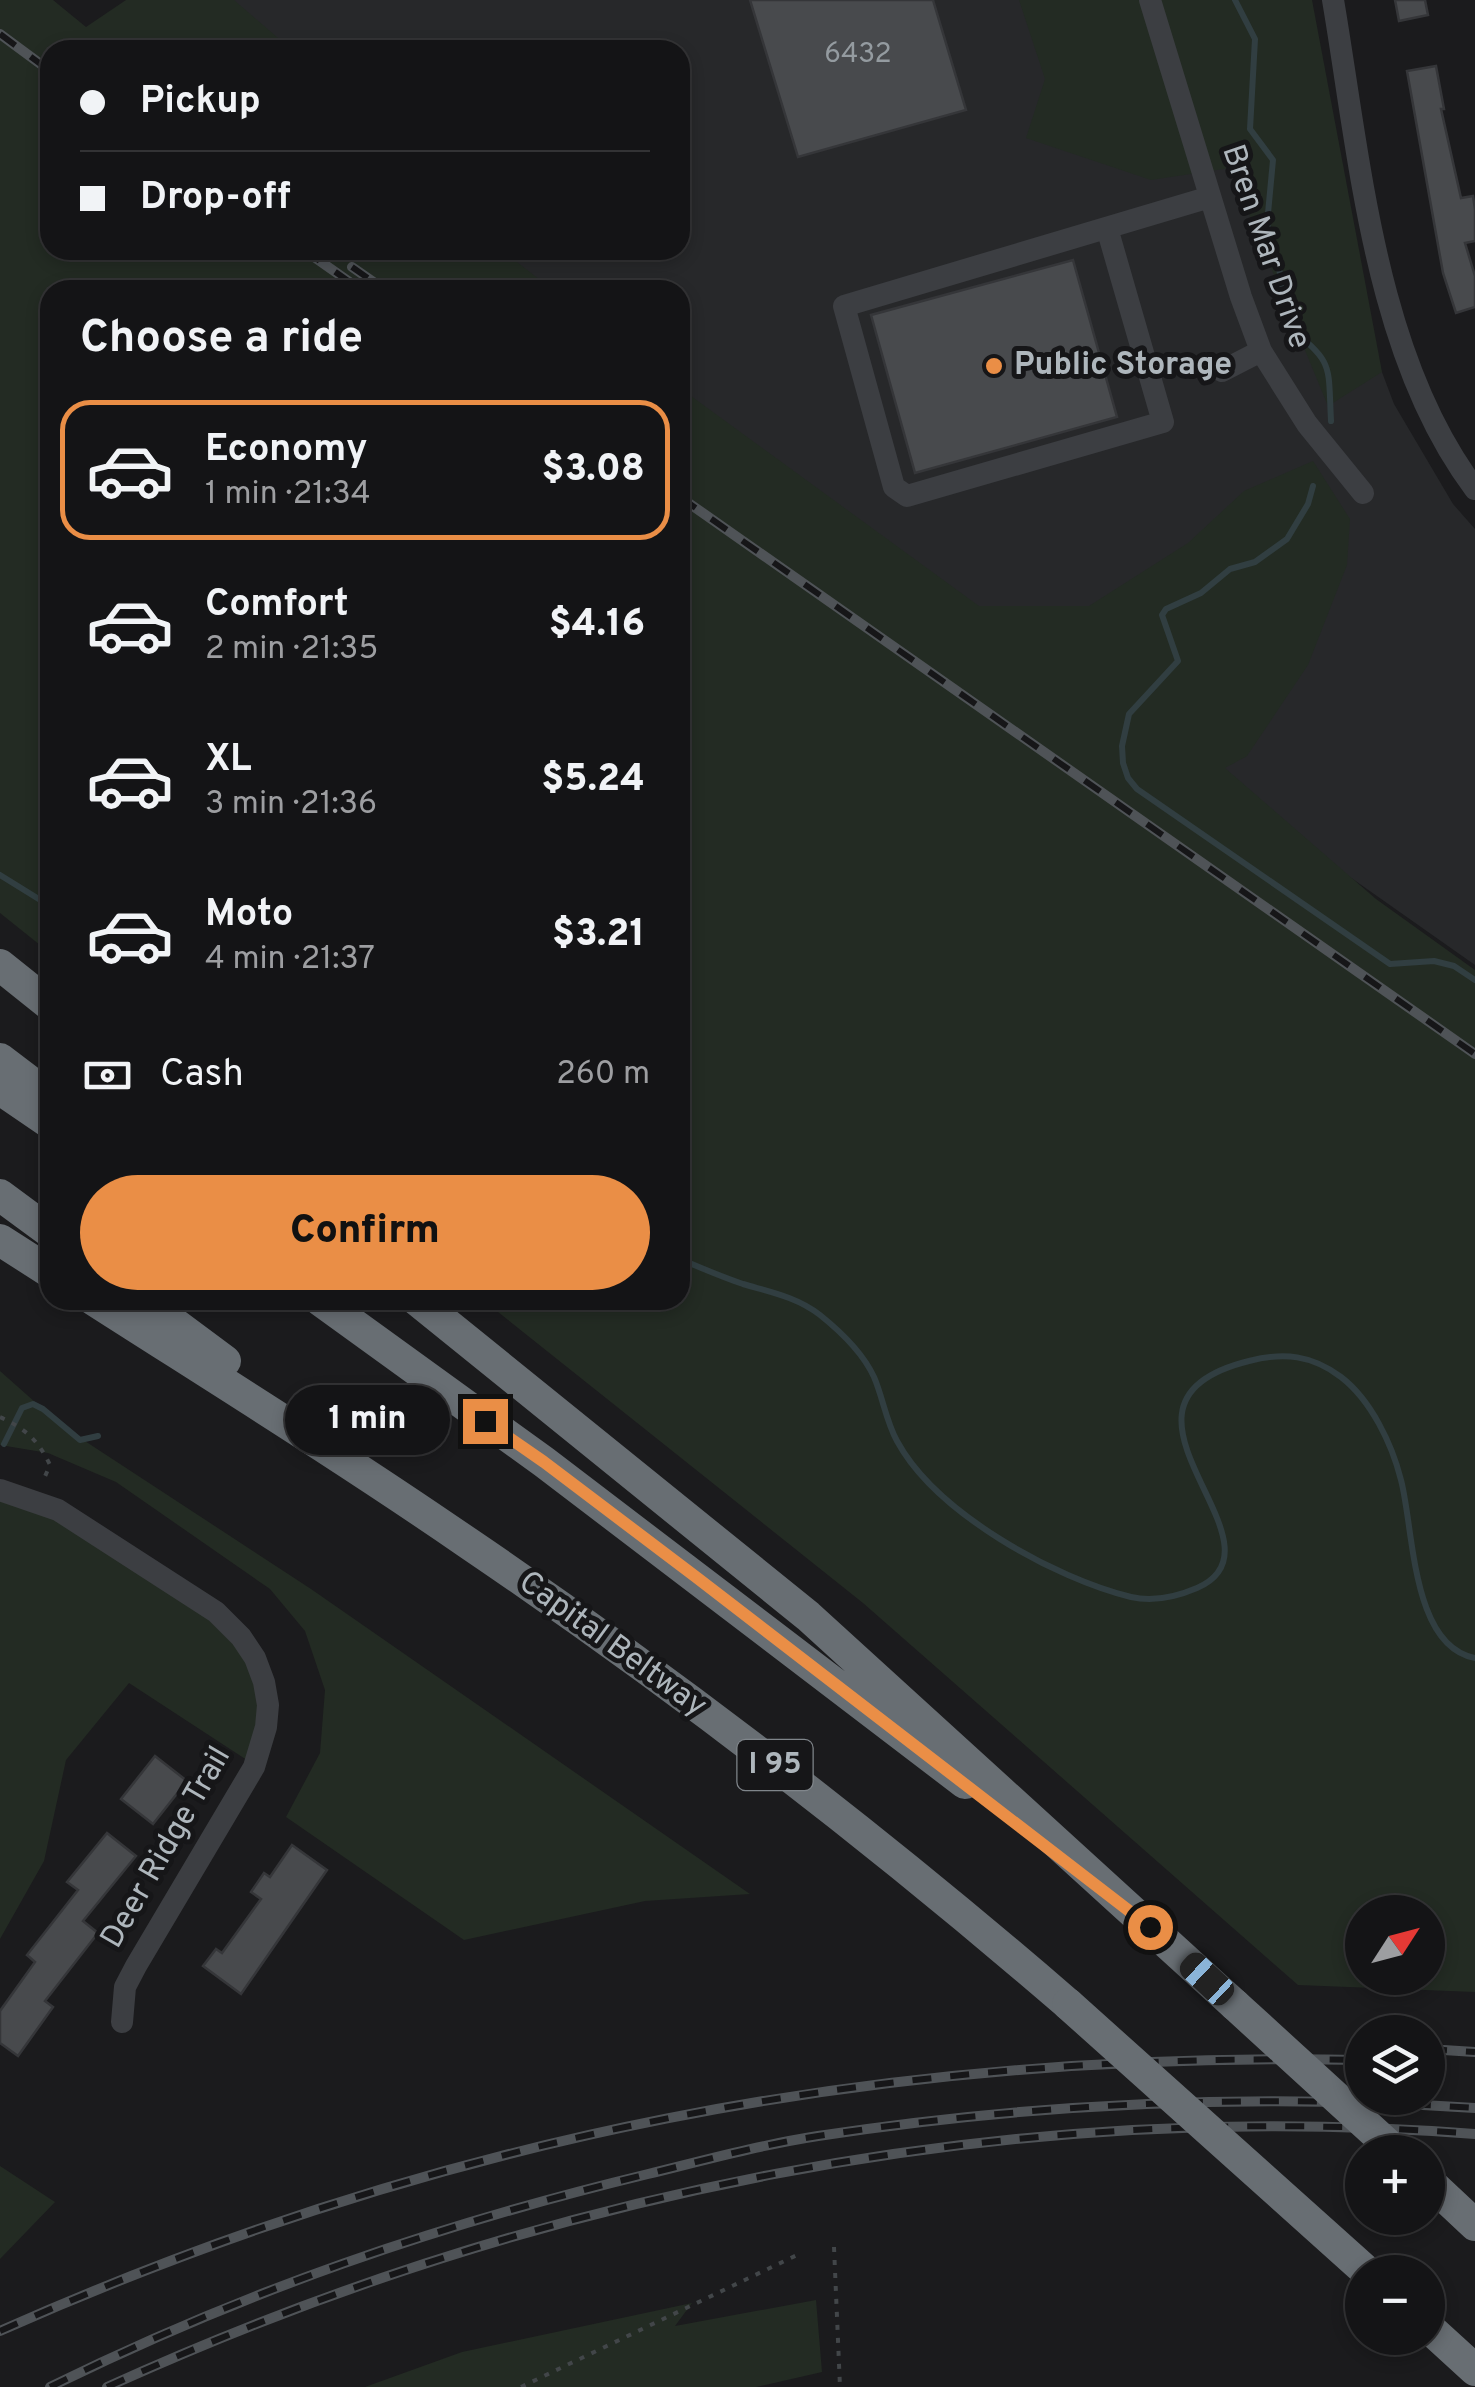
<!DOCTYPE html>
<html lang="en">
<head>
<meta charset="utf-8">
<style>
  body { margin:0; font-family:Overpass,sans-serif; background:#1d1d1f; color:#f1f3f6; height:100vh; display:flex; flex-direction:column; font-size:38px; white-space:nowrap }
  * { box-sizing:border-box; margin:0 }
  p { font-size:32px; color:#9d9ea1 }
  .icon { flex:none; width:55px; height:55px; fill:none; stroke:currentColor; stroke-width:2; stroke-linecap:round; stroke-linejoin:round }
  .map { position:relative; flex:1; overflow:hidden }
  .panel { position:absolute; left:40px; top:280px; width:650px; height:1030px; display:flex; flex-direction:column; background:#141416; border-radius:30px; box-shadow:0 5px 15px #0003,0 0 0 2px #333335 }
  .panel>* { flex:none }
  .banner { position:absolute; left:40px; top:40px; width:650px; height:220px; border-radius:30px; box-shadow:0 5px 15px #0003,0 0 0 2px #333335; display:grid; align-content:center; height:220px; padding:0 40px; background:#141416 }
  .needle { width:65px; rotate:54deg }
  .buttons { position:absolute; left:1345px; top:1895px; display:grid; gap:20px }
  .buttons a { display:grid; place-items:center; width:100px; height:100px; border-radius:50%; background:#141416; box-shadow:0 5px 15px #0003,0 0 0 2px #333335; font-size:50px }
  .end { position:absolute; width:45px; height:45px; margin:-22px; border:12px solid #ea8e46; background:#111; box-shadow:0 0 0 5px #111 }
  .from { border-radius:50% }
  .bubble { position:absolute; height:70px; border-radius:35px; background:#141416; box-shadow:0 5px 15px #0003,0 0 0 2px #333335; font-size:32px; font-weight:800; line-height:70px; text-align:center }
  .car { position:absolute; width:30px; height:60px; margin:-30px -15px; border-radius:12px; box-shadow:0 0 8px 2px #0007; background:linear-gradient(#222 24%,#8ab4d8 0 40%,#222 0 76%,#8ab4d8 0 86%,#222 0) }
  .banner b { display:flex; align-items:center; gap:35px; height:95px; font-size:38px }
  .banner b+b { border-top:2px solid #333335 }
  .banner i { width:25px; height:25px; background:#f1f3f6 }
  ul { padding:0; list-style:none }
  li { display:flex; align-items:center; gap:30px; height:140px; margin:0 20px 15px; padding:0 20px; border:5px solid transparent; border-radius:30px }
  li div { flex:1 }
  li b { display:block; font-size:38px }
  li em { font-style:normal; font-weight:800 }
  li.active { border-color:#ea8e46 }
  li>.icon { width:90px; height:90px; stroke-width:1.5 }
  h2 { padding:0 40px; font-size:45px; line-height:120px }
  .pay { display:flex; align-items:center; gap:25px; height:110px; padding:0 40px; font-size:38px }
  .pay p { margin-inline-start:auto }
  .action { display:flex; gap:20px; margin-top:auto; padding:20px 40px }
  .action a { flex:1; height:115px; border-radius:60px; background:#ea8e46; color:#111; font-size:40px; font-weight:800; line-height:115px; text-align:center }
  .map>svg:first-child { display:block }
  .built { fill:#27282a }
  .green { fill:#232b23; fill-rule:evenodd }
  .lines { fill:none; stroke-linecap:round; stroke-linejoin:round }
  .stream { stroke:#313e41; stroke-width:6 }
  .building { fill:#484a4d; stroke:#353639; stroke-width:2.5 }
  .path { stroke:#424649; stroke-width:4; stroke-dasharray:5 8; stroke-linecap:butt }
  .minor { stroke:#3c3e42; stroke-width:22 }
  .highway { stroke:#686e73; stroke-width:32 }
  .rail-casing { stroke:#4f5357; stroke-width:10 }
  .rail { stroke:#161618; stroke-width:6; stroke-dasharray:19; stroke-linecap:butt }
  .highway-bridge { stroke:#686e73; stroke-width:32 }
  .route { stroke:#ea8e46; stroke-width:12 }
  .poi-dot { fill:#ea8e46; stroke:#161618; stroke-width:4 }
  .labels { text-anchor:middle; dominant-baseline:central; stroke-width:10; stroke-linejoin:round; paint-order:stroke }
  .number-label { font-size:28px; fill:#949ba0 }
  .shield { fill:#161618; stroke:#80868b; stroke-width:2.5 }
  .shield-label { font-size:30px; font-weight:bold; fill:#aeb6bc }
  .street-label { font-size:32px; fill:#aeb6bc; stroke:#161618 }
  .poi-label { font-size:32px; font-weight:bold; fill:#aeb6bc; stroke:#161618; text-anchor:start }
</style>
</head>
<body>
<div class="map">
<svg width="1475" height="2387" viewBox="0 0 1475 2387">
  <rect width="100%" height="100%" fill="#1b1b1d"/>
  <!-- built -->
  <path class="built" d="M188 0H1300L1357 306 1394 404 1453 504 1475 529V965L680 406V290H517L460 250H680V50H178Z"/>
  <!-- green -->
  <path class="green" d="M0 0H53L86 27 126 0H234L292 50H50V250H507L508 255 553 290H50V953L0 913Z
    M1019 0H1312L1382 372 1328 406 1230 168 1151 180 1026 138 1045 79Z
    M680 388 979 606H1089L1188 543 1244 491 1313 461 1350 519 1347 565 1308 665 1247 756 1225 768 1376 899 1475 970V1992L1298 1985 863 1603 483 1300H680ZM1428 1912V1978H1362V1912Z
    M0 1371 62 1426 311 1589 750 1894 645 1901 464 1940 286 1817 320 1753 325 1690 305 1631 270 1589 116 1482 48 1453 0 1445Z
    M0 1492 19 1495 257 1648 259 1768 129 1683 66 1760 44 1861 0 1939Z
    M0 2166 55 2202 0 2259Z
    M816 2300 822 2372 756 2387H365L462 2352 692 2303 675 2326Z"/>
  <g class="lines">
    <!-- stream -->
    <path class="stream" d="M1235 0 1255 39 1250 129 1273 160 1267 224 1278 261 1288 326C1334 364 1328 362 1331 421
      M1313 486 1308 504 1287 539 1255 562 1230 569 1201 593 1166 609 1162 615 1178 661 1129 714 1122 746 1123 763 1128 778 1137 789 1390 964 1434 961 1454 966 1475 980
      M0 875 50 906
      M680 1259C701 1268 722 1277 743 1284 770 1292 797 1297 820 1315 840 1331 863 1353 874 1377 883 1398 886 1421 897 1441 936 1513 1054 1578 1131 1597 1153 1602 1176 1597 1197 1588 1298 1544 1078 1403 1249 1361 1284 1352 1312 1355 1341 1377 1371 1400 1392 1444 1401 1480 1414 1529 1411 1646 1475 1658
      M4 1444 22 1408 33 1404 43 1409 80 1440 98 1436"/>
  </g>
  <!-- building -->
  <path class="building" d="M750 0H933L966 110 798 157Z
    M1395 0H1425L1428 15 1399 21Z
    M1436 66 1444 109H1441L1461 198 1473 196 1475 209V241L1465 243 1475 276V307L1456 313 1443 273 1407 71Z
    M1073 260 1117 417 915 473 871 315Z
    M155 1756 187 1781 153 1824 121 1799Z
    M107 1833 136 1856 83 1921 98 1933 45 2001 53 2007 18 2056 0 2043V2011L35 1962 27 1955 78 1890 67 1882Z
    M292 1845 327 1870 241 1994 203 1966 216 1949 222 1953 261 1899 251 1892 264 1873 270 1877Z"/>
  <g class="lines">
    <!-- path -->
    <path class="path" d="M0 1417C26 1429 38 1440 50 1465L43 1481
      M834 2247 840 2387
      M521 2387 797 2255"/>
    <!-- minor -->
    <path class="minor" d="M1150 0 1241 297 1261 351 1307 424 1363 493
      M1333 0C1360 159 1375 357 1475 489
      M1107 228 1163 422 907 496 894 487 844 306 1210 197
      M1222 371 1261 351
      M0 1490 58 1510 216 1612 241 1637 255 1658 264 1682 268 1705 266 1727 254 1767 136 1966 125 1987 122 2022"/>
    <!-- highway -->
    <path class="highway" d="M0 965 50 1005
      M0 1059 50 1097
      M0 1089 50 1123
      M0 1195 50 1232
      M0 1240 50 1272
      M94 1300C219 1380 346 1459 468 1543 677 1685 877 1839 1068 2004
      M143 1300 225 1361
      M320 1300 544 1462 965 1783
      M417 1300 808 1616 1235 2005
      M1428 2181 1475 2225
      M1428 2327 1475 2370"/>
    <!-- rail casing -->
    <g class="rail-casing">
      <path id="rail" d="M0 34 50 71
        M304 250 361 290
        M352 267 385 290
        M680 497 1475 1054
        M1428 2049 1475 2052
        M0 2331C439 2136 883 2050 1362 2060
        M50 2387C245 2291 437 2225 648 2174 705 2160 760 2145 818 2136 1035 2103 1256 2093 1475 2108
        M107 2387C535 2193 1005 2097 1475 2134"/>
    </g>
    <!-- rail -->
    <use href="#rail" class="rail"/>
    <!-- highway-bridge -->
    <path class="highway-bridge" d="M1068 2004 1367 2272
      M1235 2005 1396 2152"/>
  </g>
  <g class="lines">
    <!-- route -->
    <path class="route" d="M485 1421 544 1462 696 1577 1150 1927"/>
  </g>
  <!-- markers -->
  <circle class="poi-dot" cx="994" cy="366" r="10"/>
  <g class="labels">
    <!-- number labels -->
    <g class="number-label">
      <text x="858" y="55">6432</text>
    </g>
    <!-- shield labels -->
    <rect class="shield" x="737.5" y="1740" width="75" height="50" rx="8"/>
    <g class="shield-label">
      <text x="775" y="1765">I 95</text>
    </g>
    <!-- street labels -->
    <g class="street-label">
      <text transform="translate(1265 247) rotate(71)">Bren Mar Drive</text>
      <text transform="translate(612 1645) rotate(36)">Capital Beltway</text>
      <text transform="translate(167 1848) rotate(-60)">Deer Ridge Trail</text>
    </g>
    <!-- poi labels -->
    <g class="poi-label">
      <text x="1014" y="366">Public Storage</text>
    </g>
  </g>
</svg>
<div class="buttons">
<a><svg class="needle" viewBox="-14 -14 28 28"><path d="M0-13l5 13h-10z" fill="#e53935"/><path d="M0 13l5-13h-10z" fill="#9d9ea1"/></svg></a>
<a><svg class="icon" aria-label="layers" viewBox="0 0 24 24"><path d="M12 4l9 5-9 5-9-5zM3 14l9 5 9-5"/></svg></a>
<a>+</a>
<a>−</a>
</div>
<i class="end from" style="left:1150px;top:1927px"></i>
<i class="end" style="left:485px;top:1421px"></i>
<div class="bubble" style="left:285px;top:1385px;width:165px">1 min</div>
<i class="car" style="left:1207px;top:1979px;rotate:313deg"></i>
<div class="banner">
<b><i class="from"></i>Pickup</b>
<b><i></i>Drop-off</b>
</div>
<section class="panel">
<h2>Choose a ride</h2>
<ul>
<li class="active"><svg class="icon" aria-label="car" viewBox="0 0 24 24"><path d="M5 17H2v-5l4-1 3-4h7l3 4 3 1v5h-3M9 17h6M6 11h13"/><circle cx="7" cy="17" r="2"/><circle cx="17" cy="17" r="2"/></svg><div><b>Economy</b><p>1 min · 21:34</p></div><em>$3.08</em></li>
<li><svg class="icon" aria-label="car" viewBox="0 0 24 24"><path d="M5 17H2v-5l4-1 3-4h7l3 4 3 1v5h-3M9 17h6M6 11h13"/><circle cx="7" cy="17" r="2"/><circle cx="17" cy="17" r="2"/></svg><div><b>Comfort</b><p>2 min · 21:35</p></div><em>$4.16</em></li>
<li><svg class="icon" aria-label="car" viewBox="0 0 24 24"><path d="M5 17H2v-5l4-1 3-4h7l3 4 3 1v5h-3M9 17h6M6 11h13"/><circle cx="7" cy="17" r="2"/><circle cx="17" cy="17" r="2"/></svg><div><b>XL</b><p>3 min · 21:36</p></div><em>$5.24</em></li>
<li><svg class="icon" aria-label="car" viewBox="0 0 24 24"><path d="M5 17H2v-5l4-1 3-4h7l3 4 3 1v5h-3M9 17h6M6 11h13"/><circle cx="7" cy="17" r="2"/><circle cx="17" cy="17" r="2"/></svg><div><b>Moto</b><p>4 min · 21:37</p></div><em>$3.21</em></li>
</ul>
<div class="pay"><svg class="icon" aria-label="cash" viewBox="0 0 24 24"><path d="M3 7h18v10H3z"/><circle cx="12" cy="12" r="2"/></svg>Cash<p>260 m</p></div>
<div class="action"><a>Confirm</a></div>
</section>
</div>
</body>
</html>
